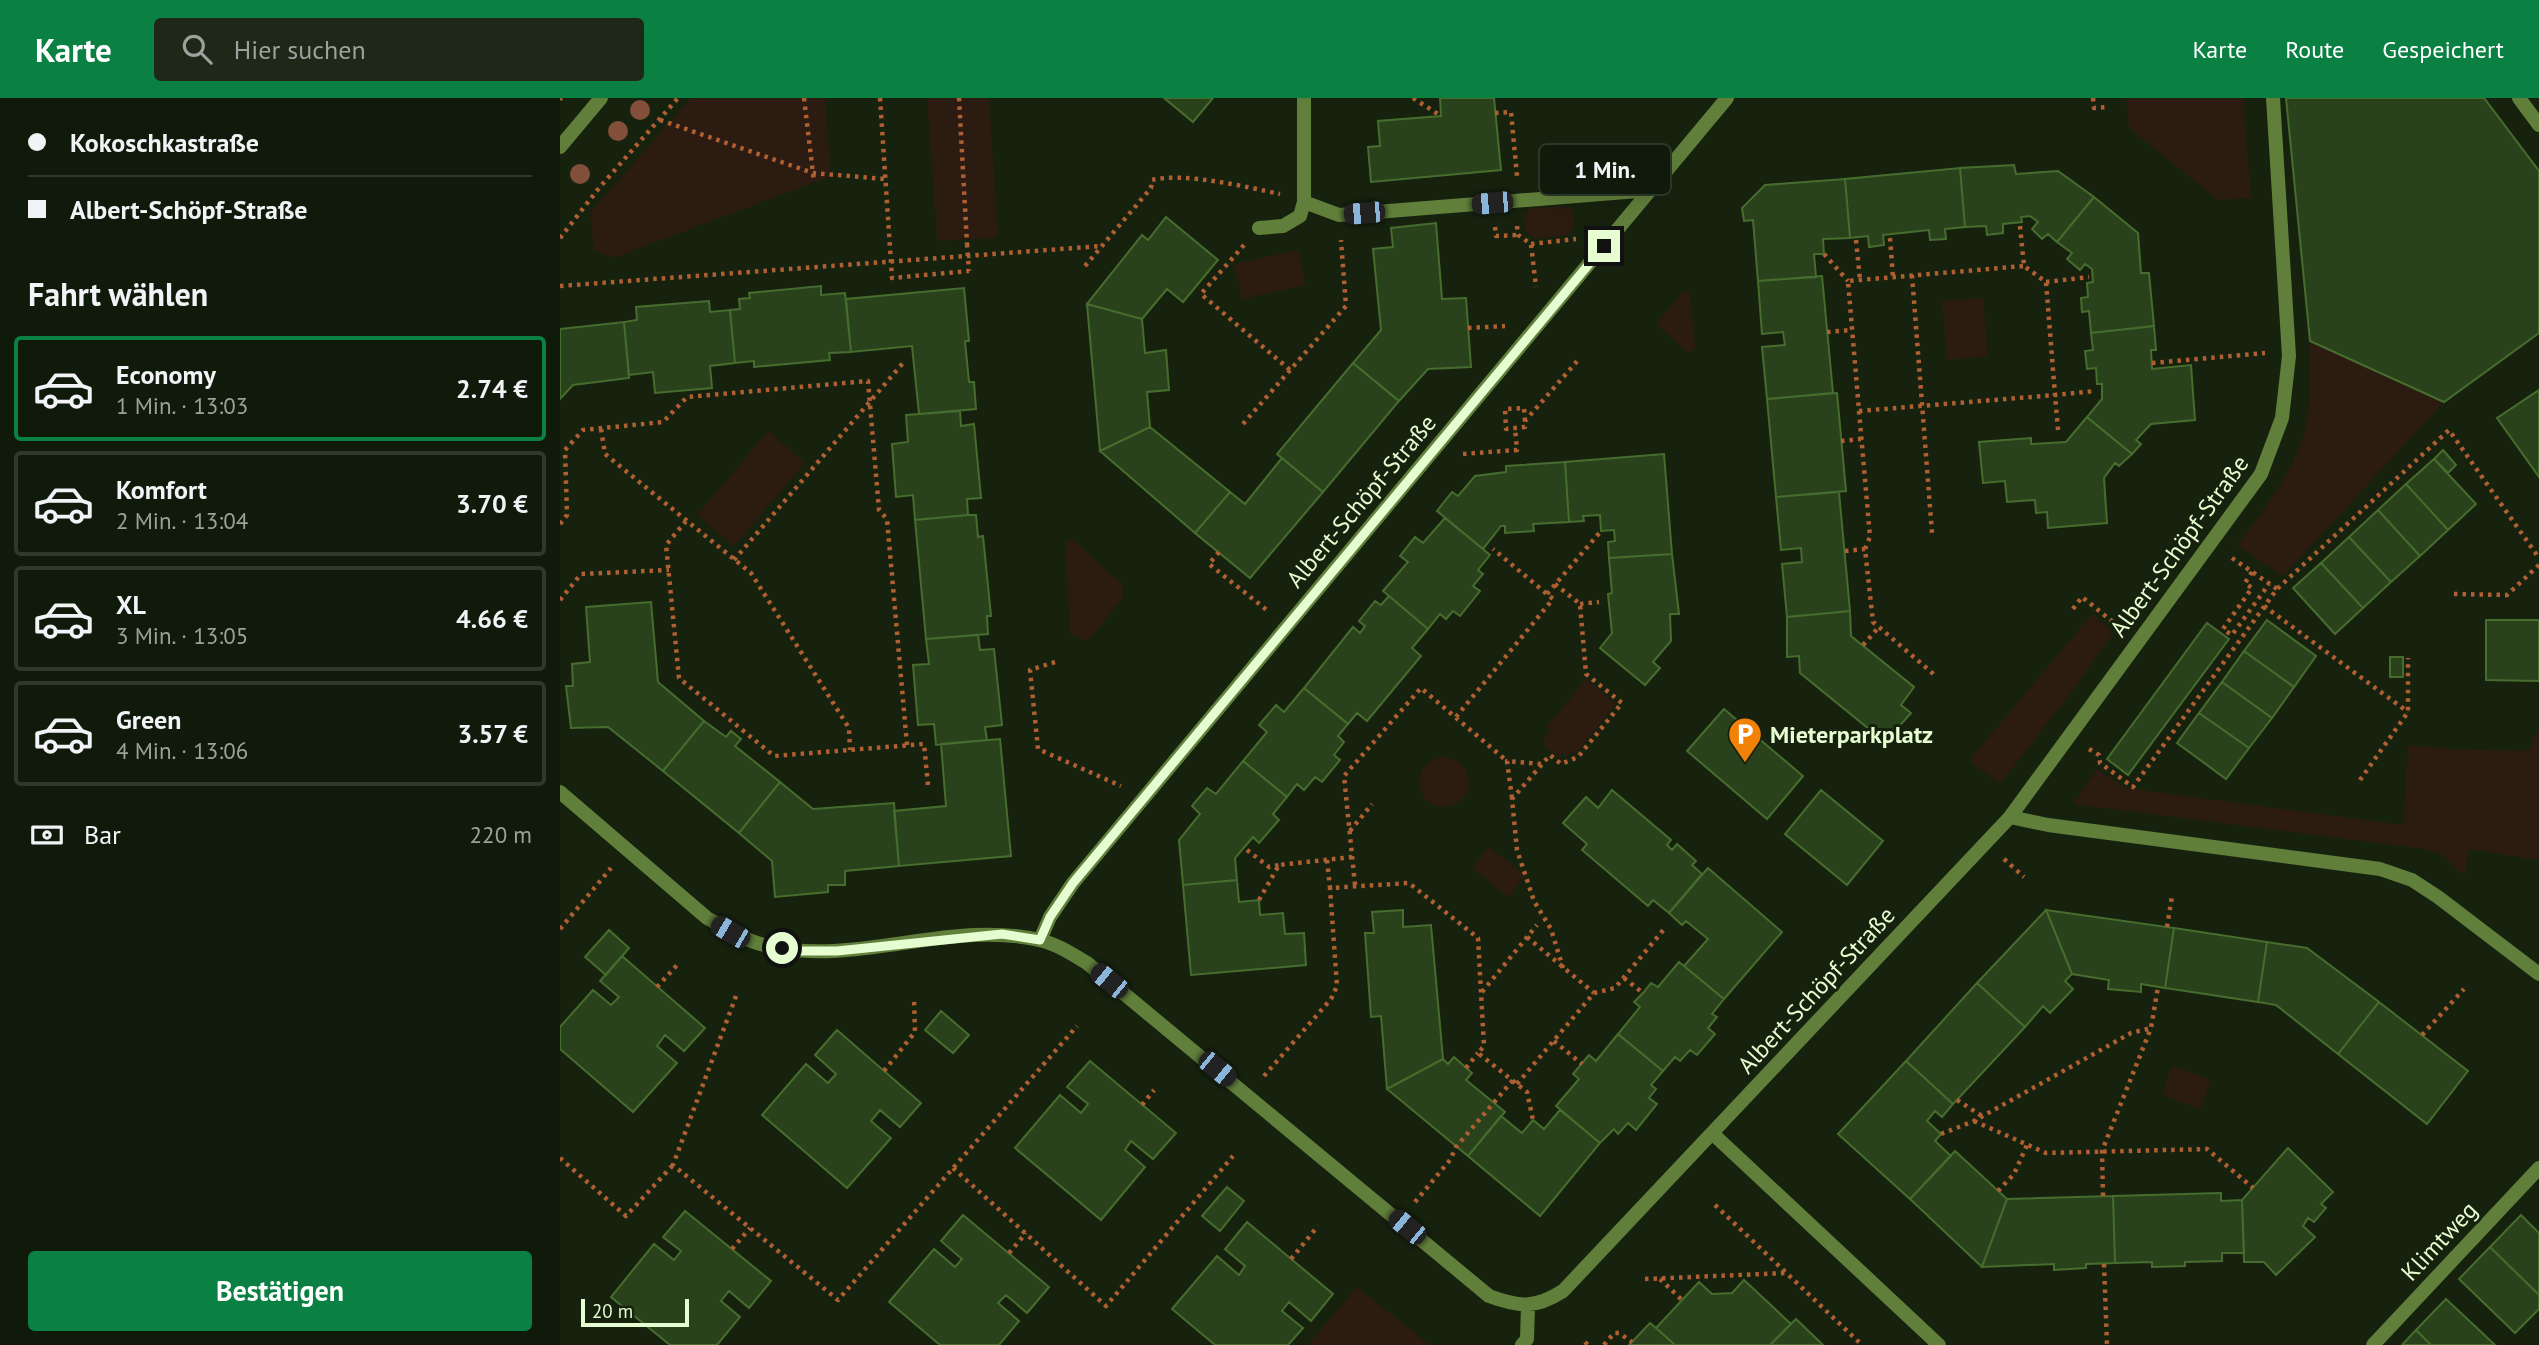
<!DOCTYPE html>
<html lang="de">
<head>
<meta charset="utf-8">
<style>
  body { margin:0; font-family:"PT Sans",sans-serif; background:#1e2718; color:#f1f3f6; height:100vh; display:flex; flex-direction:column; font-size:26px; white-space:nowrap }
  * { box-sizing:border-box; margin:0 }
  p { font-size:23px; color:#9ca19c }
  .icon { flex:none; width:38px; height:38px; fill:none; stroke:currentColor; stroke-width:2; stroke-linecap:round; stroke-linejoin:round }
  .map { position:relative; flex:1; overflow:hidden }
  .side { display:flex; flex-direction:column; background:#101a0a; width:560px }
  .side>* { flex:none }
  .top-card { display:grid; align-content:center; height:154px; padding:0 28px; background:#101a0a }
  .scale { position:absolute; left:21px; bottom:18px; width:108px; box-sizing:border-box; padding-left:7px; border:4px solid #e5fdd0; border-top:0; font-size:19px; line-height:24px; white-space:nowrap; color:#e5fdd0; -webkit-text-stroke:5px #16220e; paint-order:stroke }
  .end { position:absolute; width:32px; height:32px; margin:-16px; border:9px solid #e5fdd0; background:#111; box-shadow:0 0 0 4px #111 }
  .from { border-radius:50% }
  .bubble { position:absolute; height:49px; border-radius:7px; background:#101a0a; box-shadow:0 7px 28px #0002,0 0 0 2px #30382b; font-size:23px; font-weight:700; line-height:49px; text-align:center }
  .car { position:absolute; width:21px; height:42px; margin:-21px -10px; border-radius:9px; box-shadow:0 0 5px 2px #0007; background:linear-gradient(#222 24%,#8ab4d8 0 40%,#222 0 76%,#8ab4d8 0 86%,#222 0) }
  .top-card b { display:flex; align-items:center; gap:24px; height:66px; font-size:26px }
  .top-card b+b { border-top:2px solid #30382b }
  .top-card i { width:18px; height:18px; background:#f1f3f6 }
  ul { padding:0; list-style:none }
  li { display:flex; align-items:center; gap:21px; height:105px; margin:0 14px 10px; padding:0 14px; border:4px solid #30382b; border-radius:7px }
  li div { flex:1 }
  li b { display:block; font-size:26px }
  li em { font-style:normal; font-weight:700 }
  li.current { border-color:#0b8043 }
  li>.icon { width:63px; height:63px; stroke-width:1.5 }
  h2 { padding:0 28px; font-size:32px; line-height:84px }
  .pay { display:flex; align-items:center; gap:18px; height:77px; padding:0 28px; font-size:26px }
  .pay p { margin-inline-start:auto }
  .action { display:flex; gap:14px; margin-top:auto; padding:14px 28px }
  .action a { flex:1; height:80px; border-radius:7px; background:#0b8043; color:#fff; font-size:28px; font-weight:700; line-height:80px; text-align:center }
  header { display:flex; align-items:center; gap:42px; box-sizing:border-box; height:98px; padding:0 35px; background:#0b8043; color:#fff }
  header strong { font-size:33px }
  nav { display:flex; gap:38px; margin-inline-start:auto; font-size:24px }
  .search { width:490px; height:63px; background:#1e2718; display:flex; align-items:center; gap:18px; box-sizing:border-box; padding:0 24px; border-radius:7px; color:#9ca19c; font-size:26px }
  main { display:flex; flex:1; min-height:0 }
  .map>svg:first-child { display:block }
  .green { fill:#2b1b11 }
  .building { fill:#2a421b; stroke:#466d2e; stroke-width:2 }
  .lines { fill:none; stroke-linecap:round; stroke-linejoin:round }
  .path { stroke:#af5f32; stroke-width:4.5; stroke-dasharray:3.5 5; stroke-linecap:butt }
  .lane { stroke:#607f3b; stroke-width:14 }
  .street { stroke:#607f3b; stroke-width:14 }
  .path-bridge { stroke:#af5f32; stroke-width:4.5; stroke-dasharray:3.5 5; stroke-linecap:butt }
  .tree { fill:#824f3b }
  .route { stroke:#e5fdd0; stroke-width:9 }
  .labels { text-anchor:middle; dominant-baseline:central; stroke-width:6; stroke-linejoin:round; paint-order:stroke }
  .street-label { font-size:24px; fill:#e5fdd0; stroke:#16220e }
  .poi-label { font-size:24px; font-weight:bold; fill:#e5fdd0; stroke:#16220e; text-anchor:start }
</style>
</head>
<body>
<header>
<strong>Karte</strong>
<div class="search"><svg class="icon" aria-label="search" viewBox="0 0 24 24"><circle cx="10" cy="10" r="6"/><path d="M15 15l6 6"/></svg>Hier suchen</div>
<nav><a>Karte</a><a>Route</a><a>Gespeichert</a></nav>
</header>
<main>
<section class="side">
<div class="top-card">
<b><i class="from"></i>Kokoschkastraße</b>
<b><i></i>Albert-Schöpf-Straße</b>
</div>
<h2>Fahrt wählen</h2>
<ul>
<li class="current"><svg class="icon" aria-label="car" viewBox="0 0 24 24"><path d="M5 17H2v-5l4-1 3-4h7l3 4 3 1v5h-3M9 17h6M6 11h13"/><circle cx="7" cy="17" r="2"/><circle cx="17" cy="17" r="2"/></svg><div><b>Economy</b><p>1 Min. · 13:03</p></div><em>2.74 €</em></li>
<li><svg class="icon" aria-label="car" viewBox="0 0 24 24"><path d="M5 17H2v-5l4-1 3-4h7l3 4 3 1v5h-3M9 17h6M6 11h13"/><circle cx="7" cy="17" r="2"/><circle cx="17" cy="17" r="2"/></svg><div><b>Komfort</b><p>2 Min. · 13:04</p></div><em>3.70 €</em></li>
<li><svg class="icon" aria-label="car" viewBox="0 0 24 24"><path d="M5 17H2v-5l4-1 3-4h7l3 4 3 1v5h-3M9 17h6M6 11h13"/><circle cx="7" cy="17" r="2"/><circle cx="17" cy="17" r="2"/></svg><div><b>XL</b><p>3 Min. · 13:05</p></div><em>4.66 €</em></li>
<li><svg class="icon" aria-label="car" viewBox="0 0 24 24"><path d="M5 17H2v-5l4-1 3-4h7l3 4 3 1v5h-3M9 17h6M6 11h13"/><circle cx="7" cy="17" r="2"/><circle cx="17" cy="17" r="2"/></svg><div><b>Green</b><p>4 Min. · 13:06</p></div><em>3.57 €</em></li>
</ul>
<div class="pay"><svg class="icon" aria-label="cash" viewBox="0 0 24 24"><path d="M3 7h18v10H3z"/><circle cx="12" cy="12" r="2"/></svg>Bar<p>220 m</p></div>
<div class="action"><a>Bestätigen</a></div>
</section>
<div class="map">
<svg width="1979" height="1247" viewBox="0 0 1979 1247">
  <rect width="100%" height="100%" fill="#16220e"/>
  <!-- green -->
  <path class="green" d="M131 0H265L271 78 53 160 34 152 30 115Z
    M367 0H429L438 140 377 143Z
    M1566 0H1683L1691 100 1658 102 1569 30Z
    M1005 108 1012 110 1015 128 1008 137 975 141 965 133 964 119 969 110Z
    M738 152 746 187 682 201 674 166Z
    M1125 191 1130 195 1135 249 1131 255 1127 254 1096 226Z
    M1423 200 1428 258 1387 262 1382 203Z
    M1750 243 1884 304 1723 478 1677 447C1707 408 1742 365 1748 314 1751 291 1750 267 1750 243Z
    M208 333 245 365 174 448 137 417Z
    M513 442 562 486 563 499 529 542 519 541 510 535 505 448 508 443Z
    M1532 516 1554 534 1516 588 1440 686 1412 665V659Z
    M1026 581 1056 606 1016 656 1012 653 1007 659 1003 655 999 660 983 647 986 644 983 640 990 632 986 629Z
    M1977 633H1979V762L1909 751 1905 776 1898 773 1883 757 1865 751 1513 706 1537 671 1565 690 1843 727 1848 647 1893 651 1968 653Z
    M859 684a25 25 0 1 1 50 0a25 25 0 1 1-50 0Z
    M928 749 965 777 949 799 912 770Z
    M1612 968 1651 982 1640 1011 1602 997Z
    M797 1189 870 1247H748Z"/>
  <!-- building -->
  <path class="building" d="M604 0H653L633 24Z
    M880 0H934L941 72 811 84 808 49 820 48 818 23 881 18Z
    M1726 0H1924L1979 73V235L1884 304 1750 243Z
    M1454 67 1456 76 1498 73 1534 99 1497 144 1488 136 1482 141 1472 131 1478 124 1470 118 1461 119 1462 124 1443 126V135L1427 137 1426 128 1405 129 1400 70Z
    M1400 70 1405 129 1385 131 1386 141 1370 142 1369 132 1323 137 1324 147 1309 149 1308 138 1290 140 1285 81Z
    M1285 81 1290 140 1263 141 1264 156H1254L1256 179 1198 183 1193 122 1184 123 1182 110 1205 87Z
    M1534 99 1578 135 1581 175H1589L1594 228 1531 235 1529 213 1522 214 1521 200 1528 199 1527 185 1533 184 1532 171 1525 166 1520 172 1507 161 1512 155 1497 144Z
    M606 119 658 162 623 204 607 191 582 221 527 206 582 137 588 142Z
    M876 125 882 201 906 200 911 269 868 271 839 303 793 265 821 232 813 151 833 149 831 130Z
    M1262 178 1273 295 1207 301 1202 249 1225 247 1223 234 1202 236 1198 183Z
    M261 188V197L285 195 291 254 269 255 270 262 194 269V263L175 265 170 212 180 211 179 201 190 200 189 195Z
    M404 190 409 243H405L409 284H414L416 311 359 316 352 248 291 254 286 201Z
    M149 203 150 214 170 212 175 265 150 268 152 290 95 295 93 274 69 277 64 224 77 222 76 209Z
    M527 206 582 221 585 255 606 252 609 292 587 294 590 329 540 353Z
    M64 224 69 280 13 287 0 301V231Z
    M1594 228 1596 252H1591L1592 271 1631 267 1635 322 1591 326 1576 342 1581 346 1572 356 1527 319 1542 301V286H1537L1536 270 1527 271 1525 253 1533 252 1531 235Z
    M793 265 839 303 763 394 717 356Z
    M1979 292V379L1937 320Z
    M1277 295 1286 393 1216 399 1207 301Z
    M400 313 401 328 414 326 421 400 407 401 408 417 355 422 353 397 336 399 332 346 348 344 346 317Z
    M1527 319 1572 356 1559 368 1555 365 1544 380 1547 425 1488 430 1487 414 1476 415 1475 402 1447 404 1445 383 1423 385 1419 344 1471 340V346L1506 344Z
    M590 329 670 394 635 435 540 353Z
    M1883 352 1896 367 1888 375 1874 361Z
    M1104 356 1112 456 1049 460 1048 444 1055 443 1054 432 1041 433 1040 417 1023 418 1024 423 1009 424 1005 364Z
    M722 360 763 394 690 480 635 435 670 394 685 406Z
    M1874 361 1916 406 1888 432 1846 386Z
    M1005 364 1009 424 973 426 974 433 945 435V428H941L923 451 877 413 892 394 898 398 915 378 946 374V368Z
    M1846 386 1888 432 1860 458 1818 412Z
    M1279 394 1290 513 1227 519 1222 466 1242 464 1241 450 1221 452 1216 399Z
    M1818 412 1860 458 1831 484 1789 439Z
    M408 417H416L418 439 423 438 431 518H427L428 536 366 541 355 422Z
    M885 420 930 457 918 472 923 476 913 488 920 493 900 518 893 513 886 521 880 516 868 531 823 493 848 464 840 458 855 439 863 445Z
    M1789 439 1831 484 1803 510 1761 465Z
    M1112 456 1119 516H1110L1111 543 1093 564 1100 570 1085 587 1040 550 1052 535 1048 496 1052 495 1049 460Z
    M1761 465 1803 510 1775 536 1733 490Z
    M829 498 868 531 852 550 861 558 807 623 797 615 788 626 744 590 793 529 800 535 805 528 799 523 815 503 821 507Z
    M91 504 98 584 144 623 103 673 48 629 11 630 6 588H13L12 566 30 564 26 509Z
    M1290 513 1291 538 1354 589 1341 607 1351 615 1325 644 1240 575 1239 558 1227 559V519Z
    M1707 522 1756 558 1734 589 1684 553Z
    M1926 522H1979V583L1926 582Z
    M1647 525 1669 541 1568 677 1547 661Z
    M418 537 420 552 434 551 442 627 425 629 427 642 376 647 374 626 358 627 353 567 369 566 366 541Z
    M1684 553 1734 589 1712 620 1662 584Z
    M1830 559H1843V579H1830Z
    M1662 584 1712 620 1689 650 1639 615Z
    M744 590 788 626 778 638 784 644 774 657 780 662 762 684 755 679 744 692 737 686 727 699 683 663 707 634 699 627 716 607 724 614Z
    M1164 611 1243 678 1207 721 1127 653Z
    M1639 615 1689 650 1666 681 1617 645Z
    M144 623 166 639 171 633 181 641 175 648 220 684 179 735 103 673Z
    M440 641 451 758 339 768 334 713 386 708 381 646Z
    M683 663 727 699 713 716 719 722 699 745 693 739 675 760 677 782 623 787 619 742 640 716 632 708 647 690 656 696Z
    M220 684 253 711 334 705 339 768 285 773V787H268V794L215 799 212 763 179 735Z
    M1052 692 1111 742 1107 747 1112 752 1117 746 1136 763 1132 767 1142 776 1109 815 1093 802 1088 808 1022 752 1027 746 1003 725 1026 699 1038 710Z
    M1261 692 1323 743 1287 787 1225 736Z
    M1148 770 1222 834 1164 901 1124 868 1148 841 1126 823 1122 827 1109 815Z
    M677 782 679 804 699 802 700 817 723 815 725 836 744 835 746 867 631 877 623 787Z
    M843 812V829L871 827 883 961 827 991 821 918 811 919 805 835H814L812 814Z
    M1486 812 1614 830 1605 890 1581 886V894L1548 891 1549 882 1512 876Z
    M1486 812 1512 876 1505 883 1513 891 1490 915 1483 908 1465 929 1417 885Z
    M1614 830 1707 844 1698 904 1605 890Z
    M49 832 69 850 46 877 25 859Z
    M1707 844 1747 850 1819 904 1778 956 1716 907 1698 904Z
    M62 858 145 930 124 953 105 937 97 948 117 965 73 1014 0 951V929L33 892 51 907 59 899 40 883Z
    M1119 864 1164 901 1152 916 1157 919 1148 930 1155 936 1137 957 1130 952 1120 963 1115 959 1103 973 1058 936 1080 909 1074 904 1083 895 1091 885 1098 889Z
    M1417 885 1465 929 1393 1006 1346 963Z
    M1819 904 1908 973 1867 1026 1778 956Z
    M381 913 409 937 393 955 365 932Z
    M277 932 361 1005 340 1029 320 1012 311 1023 331 1040 287 1090 202 1017 246 966 268 985 276 976 255 957Z
    M1058 936 1103 973 1091 987 1096 991 1089 1000 1097 1006 1076 1032 1068 1025 1058 1036 1054 1031 1040 1045 996 1008 1019 981 1013 976 1029 957 1036 963Z
    M894 959 912 975 906 982 945 1014 908 1058 827 991 883 961 888 966Z
    M530 963 616 1035 593 1061 571 1043 565 1052 585 1069 541 1122 455 1050 500 997 521 1015 528 1006 507 989Z
    M1346 963 1393 1006 1382 1019 1375 1013 1367 1023 1381 1036 1375 1043 1391 1058 1350 1101 1278 1036Z
    M1000 1012 1040 1045 980 1118 908 1058 941 1018 962 1035 973 1022 984 1031Z
    M1728 1050 1773 1094 1761 1106 1766 1110 1754 1124 1748 1120 1743 1128 1755 1139 1716 1177 1704 1164H1684L1682 1102Z
    M1395 1053 1447 1101 1422 1169 1350 1101Z
    M667 1089 684 1103 660 1133 642 1118Z
    M1661 1095V1103L1682 1102 1684 1155H1662V1163L1625 1164V1168L1592 1169V1164L1555 1165 1553 1098Z
    M1553 1098 1555 1165 1526 1166V1170L1494 1172V1166L1422 1169 1447 1101Z
    M125 1113 211 1183 189 1210 169 1193 161 1203 180 1219 157 1247H110L51 1199 94 1146 114 1162 121 1153 103 1139Z
    M403 1117 489 1189 467 1215 446 1197 438 1205 459 1223 439 1247H380L329 1204 374 1151 395 1169 402 1161 381 1143Z
    M1961 1117 1979 1135V1197L1930 1149Z
    M687 1124 773 1196 751 1223 729 1204 722 1213 743 1230 728 1247H655L612 1211 657 1158 679 1177 685 1168 665 1151Z
    M1930 1149 1979 1197V1211L1955 1235 1899 1181Z
    M1184 1182 1231 1226 1210 1247H1115L1096 1230 1139 1184 1152 1196 1172 1195Z
    M1886 1201 1935 1247H1871L1856 1232Z
    M1236 1221 1263 1247H1210Z
    M1090 1225 1096 1230 1115 1247H1069Z
    M1856 1232 1871 1247H1842Z"/>
  <g class="lines">
    <!-- path -->
    <path class="path" d="M244 0 254 84
      M320 0 332 180 409 173
      M399 0 407 146
      M853 0 881 18
      M1533 0 1534 10 1548 9
      M0 2 1 0
      M935 15 951 14 957 78
      M100 22 253 75 325 81
      M957 128 958 137 971 146 976 189
      M1460 128 1464 168 1486 184 1495 297 1299 313 1288 183 1464 168
      M935 129 936 138 958 137
      M0 140 39 90 118 0
      M1330 140 1333 179
      M1296 142 1300 182
      M971 146 1016 141
      M684 147 641 196 730 272
      M1264 156 1288 183
      M525 168 591 90 592 82C624 74 687 89 720 96
      M1352 177 1372 435
      M1486 184 1529 179
      M0 188 542 148
      M908 230 945 228
      M1267 234 1292 232
      M1592 265 1705 255
      M1299 313 1310 439 1305 451 1313 524 1377 579
      M965 323 964 310 945 311 946 331 965 329V323L1019 261
      M683 326 786 208 781 142
      M41 331 45 356 191 475 289 630 290 652
      M1498 332 1495 297 1535 293
      M1281 343 1301 341
      M903 356 957 352 955 330
      M126 423 106 447 119 580 214 658 364 646 368 687
      M0 426 7 417 5 352 23 332 103 324 127 299 308 283 319 412 327 421 347 647
      M1285 453 1305 451
      M659 454 649 466 708 513
      M1672 460 1717 491
      M174 462 343 265
      M1692 474 1685 485 1692 490 1663 531 1672 537 1709 486
      M995 486 1020 506 1026 576 1062 605 1018 659 1001 666 990 657 952 701 957 752 974 803 991 831 1003 870
      M987 496 1041 433
      M1894 496 1947 497 1979 467
      M0 502 21 476 109 472
      M1020 506 1039 504
      M1704 508 1848 614
      M1513 511 1522 499 1558 528
      M1303 547 1319 529
      M495 564 470 572 478 651 561 688
      M896 619 993 501 933 451
      M1529 651 1539 657 1540 665 1573 689 1717 491 1889 332 1979 460
      M1800 682 1848 614V560
      M952 700 947 663 982 666
      M790 733 812 706
      M687 752 709 769 719 767
      M1444 761 1464 779
      M767 762 770 790 849 785 918 840 924 948 918 955 967 994 973 1022
      M795 787 784 678 861 590 947 663
      M699 802 719 767 792 759
      M1607 829 1612 798
      M0 831 51 770
      M967 839 1034 895
      M1064 880 1083 895
      M97 889 118 866
      M922 894 977 827
      M176 898 113 1067 278 1202 517 928
      M1862 937 1904 891
      M994 943 1022 966
      M906 970 918 955
      M324 973 355 934 354 900
      M704 978 771 901 777 888 770 790
      M957 986 1034 895 1055 890 1105 830
      M1397 1002 1422 1018
      M582 1007 594 992
      M1414 1023 1486 1055 1647 1051 1693 1090
      M1381 1036 1414 1023 1571 935 1591 930
      M0 1060 66 1118 113 1067
      M393 1070 546 1208 673 1058
      M1438 1093 1454 1076 1467 1047
      M1543 1098 1542 1053 1591 930 1598 889
      M855 1104 890 1062 896 1049 953 982
      M1155 1107 1302 1247
      M172 1151 190 1130
      M449 1155 466 1135
      M731 1161 758 1128
      M1544 1166 1547 1247
      M1085 1181 1226 1175
      M1100 1181 1122 1202
      M1025 1244 1028 1247
      M1044 1247 1054 1235H1059L1072 1244"/>
    <!-- lane -->
    <path class="lane" d="M744 0V104L779 117 1091 92
      M699 130 723 128 740 118 744 104"/>
    <!-- street -->
    <path class="street" d="M1959 0 1979 27
      M0 49 41 0
      M0 694 147 820C165 830 184 842 204 847 295 870 390 821 479 842 497 846 512 856 527 865L929 1198C959 1209 975 1211 1003 1193L1450 719 1701 376 1722 320 1729 258 1713 0
      M1450 719 1488 727 1820 771 1852 782 1878 799 1979 876
      M480 842 490 819 513 785 1167 0
      M1152 1035 1379 1247
      M962 1247 967 1241 968 1208
      M1813 1247 1979 1070"/>
    <!-- path-bridge -->
    <path class="path-bridge" d="M407 146 409 173"/>
  </g>
  <!-- trees -->
  <g class="tree">
    <circle cx="80" cy="12" r="10"/>
    <circle cx="58" cy="33" r="10"/>
    <circle cx="20" cy="76" r="10"/>
  </g>
  <g class="lines">
    <!-- route -->
    <path class="route" d="M222 850 241 853H277L442 836 480 842 490 819 513 785 1044 148"/>
  </g>
  <!-- icons -->
  <defs>
    <g id="parking-pin" transform="scale(1.75)"><path d="M0 17L-7.5 6A9.5 9.5 0 1 1 7.5 6Z" fill="#f28108" stroke="#16220e"/><path d="M-3.5-5.5H1a3.5 3.5 0 0 1 0 7H-1V5.5H-3.5ZM-1-3.4V-.6H.8a1.4 1.4 0 0 0 0-2.8Z" fill="#fff"/></g>
  </defs>
  <g fill-rule="evenodd">
    <use href="#parking-pin" x="1185" y="636"/>
  </g>
  <g class="labels">
    <!-- street labels -->
    <g class="street-label">
      <text transform="translate(801 403) rotate(-50)">Albert-Schöpf-Straße</text>
      <text transform="translate(1619 448) rotate(-54)">Albert-Schöpf-Straße</text>
      <text transform="translate(1256 892) rotate(-47)">Albert-Schöpf-Straße</text>
      <text transform="translate(1879 1143) rotate(-47)">Klimtweg</text>
    </g>
    <!-- poi labels -->
    <g class="poi-label">
      <text x="1210" y="636">Mieterparkplatz</text>
    </g>
  </g>
</svg>
<div class="scale">20 m</div>
<i class="end from" style="left:222px;top:850px"></i>
<i class="end" style="left:1044px;top:148px"></i>
<div class="bubble" style="left:980px;top:47px;width:130px">1 Min.</div>
<i class="car" style="left:932px;top:105px;rotate:265deg"></i>
<i class="car" style="left:804px;top:115px;rotate:265deg"></i>
<i class="car" style="left:170px;top:834px;rotate:300deg"></i>
<i class="car" style="left:549px;top:883px;rotate:309deg"></i>
<i class="car" style="left:657px;top:971px;rotate:129deg"></i>
<i class="car" style="left:847px;top:1129px;rotate:309deg"></i>
</div>
</main>
</body>
</html>
